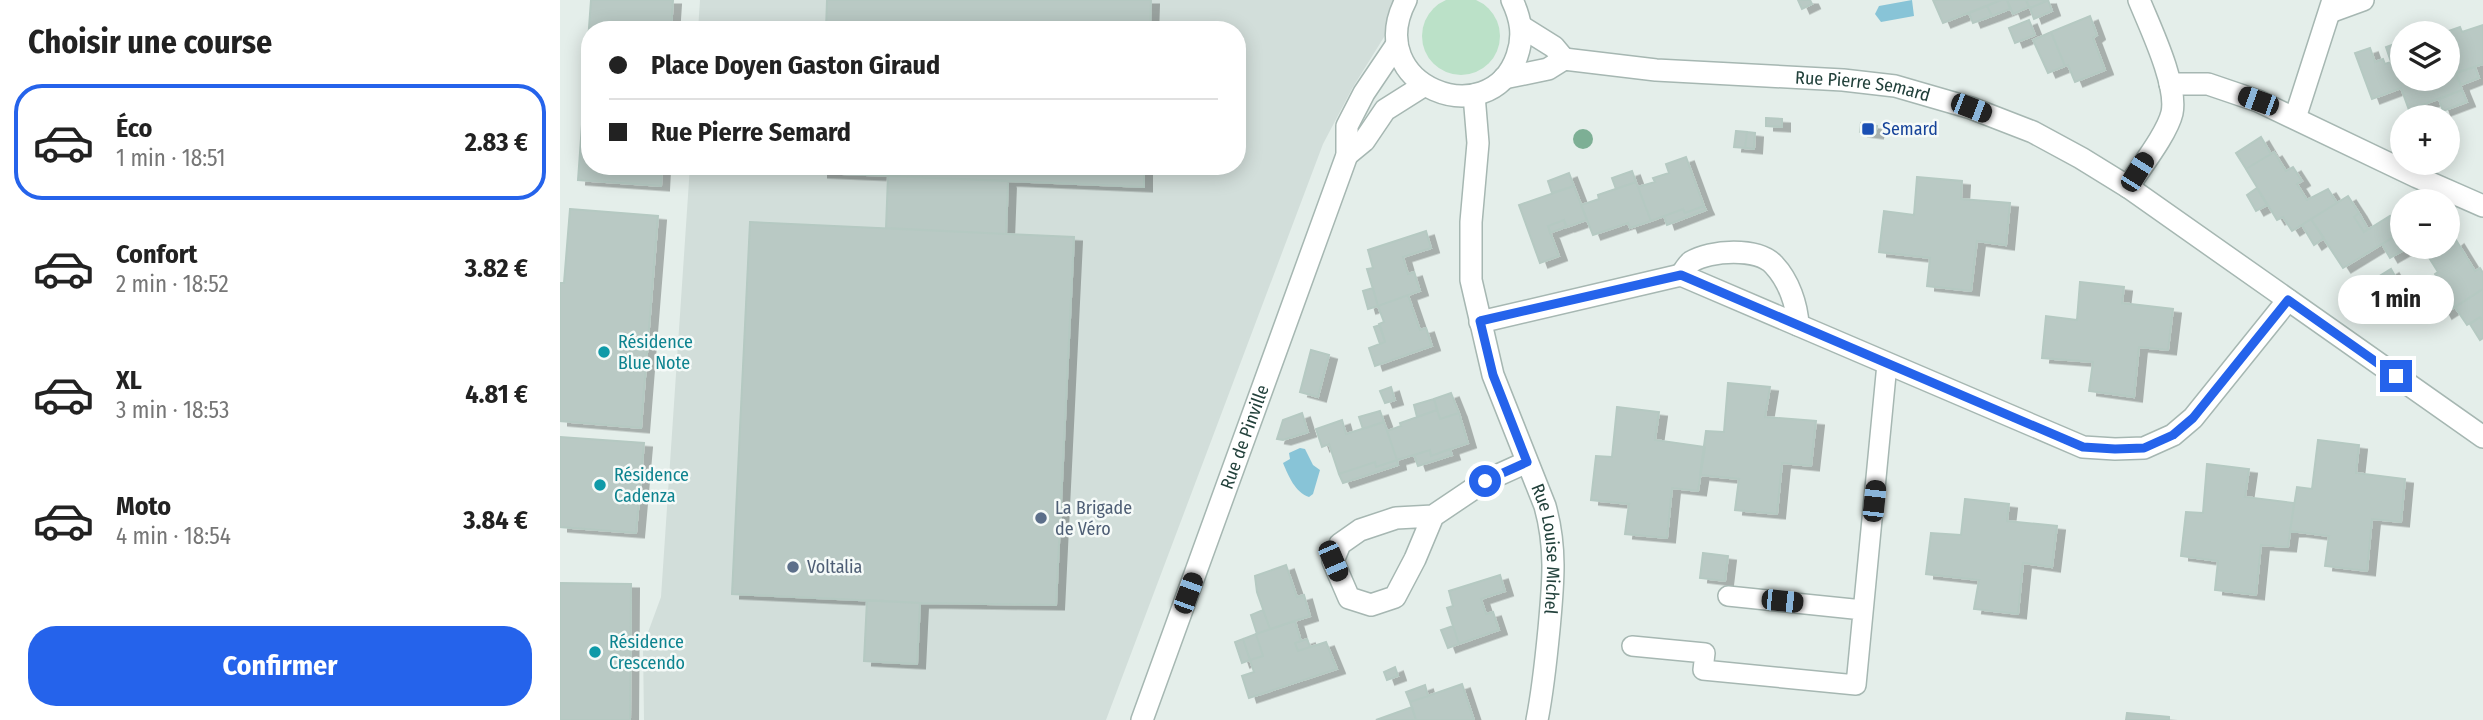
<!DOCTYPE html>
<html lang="fr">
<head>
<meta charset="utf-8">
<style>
  body { margin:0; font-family:"Fira Sans Condensed",sans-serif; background:#f6f6f6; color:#222; height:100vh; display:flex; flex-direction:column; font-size:26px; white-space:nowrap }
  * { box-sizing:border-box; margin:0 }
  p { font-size:23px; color:#767676 }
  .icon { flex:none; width:38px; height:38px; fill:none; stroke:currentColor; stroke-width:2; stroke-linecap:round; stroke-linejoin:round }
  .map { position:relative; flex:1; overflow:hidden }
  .sheet { display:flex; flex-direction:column; background:#fff; width:560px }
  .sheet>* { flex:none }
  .banner { position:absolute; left:21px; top:21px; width:665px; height:154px; border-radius:28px; box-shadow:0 4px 18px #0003; display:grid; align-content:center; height:154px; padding:0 28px; background:#fff }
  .controls { position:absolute; left:1830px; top:21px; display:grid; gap:14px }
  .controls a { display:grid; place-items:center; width:70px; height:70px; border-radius:50%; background:#fff; box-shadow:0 4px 18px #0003; font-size:35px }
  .end { position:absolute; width:32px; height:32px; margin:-16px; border:9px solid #2563eb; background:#fff; box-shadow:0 0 0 4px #fff }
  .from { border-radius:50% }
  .bubble { position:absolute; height:49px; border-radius:24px; background:#fff; box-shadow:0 4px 18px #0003; font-size:23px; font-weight:700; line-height:49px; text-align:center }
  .car { position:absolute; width:21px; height:42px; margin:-21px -10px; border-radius:9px; box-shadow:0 0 5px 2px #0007; background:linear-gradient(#222 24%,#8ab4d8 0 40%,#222 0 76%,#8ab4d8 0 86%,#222 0) }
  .banner b { display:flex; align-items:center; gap:24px; height:66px; font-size:26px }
  .banner b+b { border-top:2px solid #e0e0e0 }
  .banner i { width:18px; height:18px; background:#222 }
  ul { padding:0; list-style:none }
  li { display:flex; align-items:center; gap:21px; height:116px; margin:0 14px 10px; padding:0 14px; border:4px solid transparent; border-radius:28px }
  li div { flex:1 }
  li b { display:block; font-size:26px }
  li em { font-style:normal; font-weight:700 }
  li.selected { border-color:#2563eb }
  li>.icon { width:63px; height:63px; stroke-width:1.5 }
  h2 { padding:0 28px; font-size:32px; line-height:84px }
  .cta { display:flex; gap:14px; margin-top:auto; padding:14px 28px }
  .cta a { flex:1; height:80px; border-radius:28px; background:#2563eb; color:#fff; font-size:28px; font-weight:700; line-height:80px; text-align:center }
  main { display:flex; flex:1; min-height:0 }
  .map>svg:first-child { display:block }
  .built { fill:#d2deda }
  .green { fill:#bbe1c8 }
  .water { fill:#88c4d7 }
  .building { fill:#b9c9c4; stroke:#b5c9c2; stroke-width:2; filter:url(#shadow) }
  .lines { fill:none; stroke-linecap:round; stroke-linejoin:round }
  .service-casing { stroke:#a6b7b2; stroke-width:22 }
  .minor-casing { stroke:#a6b7b2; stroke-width:24 }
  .service { stroke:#fff; stroke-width:19 }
  .minor { stroke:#fff; stroke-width:21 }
  .tree { fill:#7daf95 }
  .route { stroke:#2563eb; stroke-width:9 }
  .transit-dot { fill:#1a4fb4; stroke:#f5faf8; stroke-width:2.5 }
  .culture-dot { fill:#0f9aa8; stroke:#f5faf8; stroke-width:2.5 }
  .service-dot { fill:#5c6f8a; stroke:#f5faf8; stroke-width:2.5 }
  .labels { text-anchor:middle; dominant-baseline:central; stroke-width:5; stroke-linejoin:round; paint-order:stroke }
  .street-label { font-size:18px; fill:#22413b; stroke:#f5faf8 }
  .transit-label { font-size:18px; fill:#164399; stroke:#f5faf8; text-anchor:start }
  .culture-label { font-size:18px; fill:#0d838f; stroke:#f5faf8; text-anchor:start }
  .service-label { font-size:18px; fill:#4e5e75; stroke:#f5faf8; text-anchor:start }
</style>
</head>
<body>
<main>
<section class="sheet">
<h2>Choisir une course</h2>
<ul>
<li class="selected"><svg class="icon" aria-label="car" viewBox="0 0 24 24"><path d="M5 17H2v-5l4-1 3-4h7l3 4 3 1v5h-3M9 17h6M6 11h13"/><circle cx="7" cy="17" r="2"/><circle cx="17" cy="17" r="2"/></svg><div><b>Éco</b><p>1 min · 18:51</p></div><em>2.83 €</em></li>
<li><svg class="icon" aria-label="car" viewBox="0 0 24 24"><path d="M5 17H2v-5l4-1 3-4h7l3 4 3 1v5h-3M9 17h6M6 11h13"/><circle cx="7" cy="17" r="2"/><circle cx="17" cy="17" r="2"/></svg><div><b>Confort</b><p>2 min · 18:52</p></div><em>3.82 €</em></li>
<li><svg class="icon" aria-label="car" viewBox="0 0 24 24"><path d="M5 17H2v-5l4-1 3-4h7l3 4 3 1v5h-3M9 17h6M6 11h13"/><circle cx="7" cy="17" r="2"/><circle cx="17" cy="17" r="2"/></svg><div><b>XL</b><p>3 min · 18:53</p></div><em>4.81 €</em></li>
<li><svg class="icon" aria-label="car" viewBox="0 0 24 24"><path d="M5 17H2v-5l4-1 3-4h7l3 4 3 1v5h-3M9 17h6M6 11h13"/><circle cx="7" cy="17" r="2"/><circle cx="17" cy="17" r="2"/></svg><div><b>Moto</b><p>4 min · 18:54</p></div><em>3.84 €</em></li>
</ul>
<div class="cta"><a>Confirmer</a></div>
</section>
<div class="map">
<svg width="1923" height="720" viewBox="0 0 1923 720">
  <defs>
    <filter id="shadow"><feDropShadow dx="8" dy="4.5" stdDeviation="0" flood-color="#0004"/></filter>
  </defs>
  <rect width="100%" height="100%" fill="#e4eeea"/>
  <!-- built -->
  <path class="built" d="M140 0H847L793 87 763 144 546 720H84L83 646 101 597 130 166H677V30H138Z"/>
  <!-- green -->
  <path class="green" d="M862 36a39 39 0 1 1 78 0a39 39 0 1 1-78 0Z"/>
  <!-- water -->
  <path class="water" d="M1352 0 1354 16 1321 22 1315 14 1319 6Z
    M740 448 745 449 753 465 760 470 753 494 749 497C735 492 729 477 723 463L730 459 729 453Z"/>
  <!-- building -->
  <path class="building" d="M31 0H113L111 30H30V166H102L101 186 18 180Z
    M267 0H591L590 30H266Z
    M1238 0H1250L1252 4 1242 9Z
    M1373 0H1441L1383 23Z
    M1441 0H1447L1450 9 1432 16 1427 6Z
    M1447 0H1466L1469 7 1453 14Z
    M1466 0H1489L1470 8Z
    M1488 0 1492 11 1474 19 1470 8Z
    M1427 6 1432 16 1413 23 1409 13Z
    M1530 16 1537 35 1533 38 1545 70 1515 82 1508 65 1505 66 1491 32Z
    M1469 20 1475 35 1455 43 1449 28Z
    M1923 25V64L1896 73 1888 50V33H1883L1900 27 1902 32Z
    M1491 32 1505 66 1488 73 1473 40Z
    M1843 41V79H1888V50L1902 90 1849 110 1841 88 1812 99 1795 53 1810 48 1815 62 1823 59 1825 64 1831 62 1826 47Z
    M1915 67 1919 78 1901 85 1896 73Z
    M1902 90 1907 102 1883 111 1879 99Z
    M1206 118 1222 119V127L1206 126Z
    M1301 123 1317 126 1315 134 1300 132Z
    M1176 131 1187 132 1185 148 1174 147Z
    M1187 132 1195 133 1194 149 1185 148Z
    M1701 137 1711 154 1686 169 1676 153Z
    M1714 152 1726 171 1733 167 1742 181 1737 184 1747 200 1768 189 1777 203 1732 231 1723 217 1717 220 1686 169Z
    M1126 157 1144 206 1125 213 1123 209 1091 221 1078 187 1095 182 1093 178 1109 173 1106 164Z
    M260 166H584V187L260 173Z
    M1072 171 1076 182 1056 189 1052 178Z
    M1009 173 1014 186 992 193 988 181Z
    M328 176 448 181 446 234 326 228Z
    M1357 177 1402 181 1401 199 1450 203 1446 245 1417 241 1411 291 1367 286 1370 258 1319 252 1324 211 1354 215Z
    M1076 182 1091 221 1070 228 1068 223 1033 235 1021 205 1039 199 1038 195Z
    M1014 186 1027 220 1007 227 1004 220 988 226 999 256 980 263 959 205Z
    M1697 188 1707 205 1696 211 1687 195Z
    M1788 196 1799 213 1794 217 1804 232 1830 216 1840 233 1783 268 1751 219Z
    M1144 206 1146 210 1107 225 1104 216 1123 209 1125 213Z
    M10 209 98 216 81 428 0 421V283H4Z
    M1799 213 1808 229 1804 232 1794 217Z
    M1751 219 1764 238 1754 245 1742 225Z
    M1004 220 1006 227 990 233 988 226Z
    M190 222 514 237 496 605 360 603 172 594Z
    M866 231 871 248 843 257 848 274 854 272 860 291 818 306 807 269 813 268 808 250Z
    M1840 233 1843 238V247H1849L1830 258 1822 244Z
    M1896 240 1915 271 1920 268 1923 273V289L1895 307 1875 274 1878 272 1868 256 1888 247Z
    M1831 269 1838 281 1820 291 1813 280Z
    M1520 282 1564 287 1562 303 1613 309 1608 350 1579 347 1574 397 1529 391 1533 362 1482 358 1486 316 1517 320Z
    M813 288 818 306 808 309 803 291Z
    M1923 289V321L1920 317 1907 325 1895 307Z
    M1885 290 1895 307 1884 314 1875 297Z
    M848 295 860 330 866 328 872 346 815 366 809 348 825 342 819 324 824 322 818 306Z
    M1920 317 1923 321V338L1920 340 1910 324Z
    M820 325 825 342 820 344 814 327Z
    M751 350 769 355 758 397 740 392Z
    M1168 383 1210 387 1205 417 1256 421 1251 466 1222 463 1217 514 1175 510 1179 479 1140 475 1146 431 1164 432Z
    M831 387 835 400 825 403 820 391Z
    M891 393 899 413 880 419 874 399Z
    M874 399 877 410 857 417 854 405Z
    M1057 407 1099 412 1095 440 1145 447 1138 491 1112 488 1107 538 1065 534 1069 504 1031 500 1036 456 1052 457Z
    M877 410 880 419 899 413 908 443 871 456 870 450 837 460 827 431 841 426 840 423Z
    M820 411 824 422 803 429 799 417Z
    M742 413 748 432 723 440 717 439 723 420Z
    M782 420 786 434 824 422 837 460 816 467 815 462 779 474 769 444 762 447 756 429Z
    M0 437 84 443 76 533 0 527Z
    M1758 440 1799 445 1796 473 1845 479 1841 522 1812 519 1807 571 1765 566 1769 536 1730 531 1737 487 1752 489Z
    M890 449 892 455 858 466 854 455 870 450 871 456Z
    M837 460 838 465 783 483 779 474 815 462 816 467Z
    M1647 464 1689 469 1685 497 1734 503 1728 547 1701 545 1696 595 1655 590 1658 561 1621 556 1626 512 1643 513Z
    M1405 499 1449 504 1447 521 1497 526 1492 567 1463 563 1458 614 1414 609 1419 580 1366 574 1371 533 1401 535Z
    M1143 553 1168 556 1165 581 1140 578Z
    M726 565 737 597 744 595 750 616 710 629 697 592 695 576Z
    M940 575 945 591 921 599 926 614 933 612 939 630 899 644 887 608 893 606 889 591Z
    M0 583 71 584 70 720H0Z
    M307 600 360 603 357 664 304 661Z
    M703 610 710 629 697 634 691 615Z
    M735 621 741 641 735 643 738 651 766 642 777 669 689 698 682 676 694 672 690 660 703 656 696 634Z
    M893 626 899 644 888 648 881 630Z
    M696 634 703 656 690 660 683 639Z
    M683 639 690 660 682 663 675 642Z
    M747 639 750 647 738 651 735 643Z
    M835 667 838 676 827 680 824 672Z
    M902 684 914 720H856L850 702Z
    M865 685 868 696 850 702 846 692Z
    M852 707 856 720H816Z
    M1567 713 1609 717V720H1566Z"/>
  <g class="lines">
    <!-- service casing -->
    <g class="service-casing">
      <path id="service" d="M1168 596 1303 610
        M1072 646 1145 653 1143 670 1296 685 1327 364"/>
    </g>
    <!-- minor casing -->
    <g class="minor-casing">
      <g id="minor">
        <path d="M846 0C801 86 930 135 957 56 964 36 961 19 952 0"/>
        <path d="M1770 12 1803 0"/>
        <path d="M962 27 994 47 1004 59"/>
        <path id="s1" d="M944 78 988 69 1004 59 1096 70 1283 80 1335 86 1411 108 1473 132 1521 158 1568 187 1923 437"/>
        <path d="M1610 84H1648L1698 101 1857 177 1923 206"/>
        <path id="s2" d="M914 95 918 143 911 222V280L933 375 985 506C997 549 993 585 989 629 986 660 983 690 977 720"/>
        <path d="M1735 118 1773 0"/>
        <path d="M787 155 804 141 825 110 863 86"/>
        <path d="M1568 187C1580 168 1607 134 1612 113 1618 85 1590 27 1579 0"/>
        <path d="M1121 275C1124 271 1127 265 1131 262 1150 250 1198 247 1214 265 1229 281 1237 305 1238 325"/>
        <path d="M920 322 1121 275 1523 447 1555 449 1584 448 1613 435 1633 418 1728 300"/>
        <path d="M873 516 855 559 835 597 811 605 789 598 773 561 780 544 800 530 836 518 873 516 925 481 967 462"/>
        <path id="s3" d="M582 720 787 155V126L804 93 837 44"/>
      </g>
    </g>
    <!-- service -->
    <use href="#service" class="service"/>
    <!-- minor -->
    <use href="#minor" class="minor"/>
  </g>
  <!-- trees -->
  <circle class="tree" cx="1023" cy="139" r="10"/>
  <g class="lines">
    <!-- route -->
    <path class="route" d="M925 481 967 462 933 375 920 321 1121 275 1523 447 1555 449 1584 448 1613 435 1633 418 1728 300 1836 376"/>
  </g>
  <!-- markers -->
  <rect class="transit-dot" x="1301" y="122" width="14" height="14" rx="3.5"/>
  <g class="culture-dot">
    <circle cx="44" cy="352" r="7"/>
    <circle cx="40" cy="485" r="7"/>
    <circle cx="35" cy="652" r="7"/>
  </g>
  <g class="service-dot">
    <circle cx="481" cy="518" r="7"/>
    <circle cx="233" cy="567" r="7"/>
  </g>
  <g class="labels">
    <!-- street labels -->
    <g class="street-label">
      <text stroke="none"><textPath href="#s1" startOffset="364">Rue Pierre Semard</textPath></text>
      <text stroke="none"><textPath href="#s3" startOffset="301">Rue de Pinville</textPath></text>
      <text stroke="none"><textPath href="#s2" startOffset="467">Rue Louise Michel</textPath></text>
    </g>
    <!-- transit labels -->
    <g class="transit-label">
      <text x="1322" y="129">Semard</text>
    </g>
    <!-- culture labels -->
    <g class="culture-label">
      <text x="58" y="342">Résidence<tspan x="58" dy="21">Blue Note</tspan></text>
      <text x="54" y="475">Résidence<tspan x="54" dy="21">Cadenza</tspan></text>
      <text x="49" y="642">Résidence<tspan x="49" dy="21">Crescendo</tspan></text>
    </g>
    <!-- service labels -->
    <g class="service-label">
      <text x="495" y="508">La Brigade<tspan x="495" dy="21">de Véro</tspan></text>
      <text x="247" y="567">Voltalia</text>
    </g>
  </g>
</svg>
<div class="controls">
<a><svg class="icon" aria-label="layers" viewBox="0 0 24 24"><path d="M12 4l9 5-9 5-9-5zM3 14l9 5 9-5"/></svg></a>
<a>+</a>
<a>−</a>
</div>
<i class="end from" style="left:925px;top:481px"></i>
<i class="end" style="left:1836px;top:376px"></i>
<div class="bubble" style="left:1778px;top:275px;width:116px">1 min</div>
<i class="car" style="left:1698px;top:101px;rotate:290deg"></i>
<i class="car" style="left:1411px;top:108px;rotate:111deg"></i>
<i class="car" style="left:1577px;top:172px;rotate:32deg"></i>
<i class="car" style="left:1314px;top:501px;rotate:6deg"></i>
<i class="car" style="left:773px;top:561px;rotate:157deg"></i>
<i class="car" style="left:628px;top:593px;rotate:20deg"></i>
<i class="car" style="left:1222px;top:601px;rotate:96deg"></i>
<div class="banner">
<b><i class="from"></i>Place Doyen Gaston Giraud</b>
<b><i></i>Rue Pierre Semard</b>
</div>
</div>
</main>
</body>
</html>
